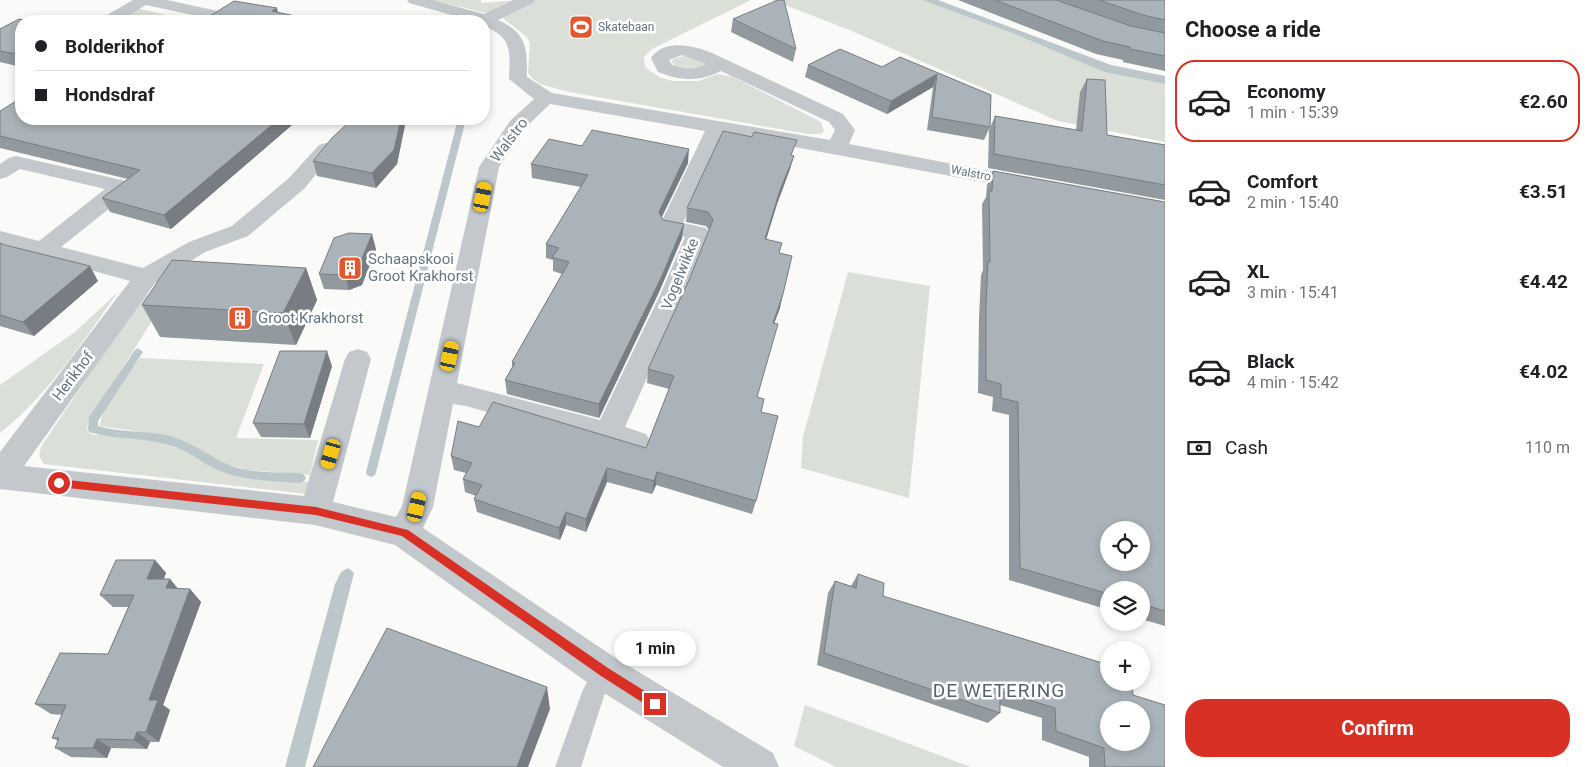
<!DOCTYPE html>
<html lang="en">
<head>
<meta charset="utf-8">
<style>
  body { margin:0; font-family:Roboto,sans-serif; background:#f2f2f2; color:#202124; height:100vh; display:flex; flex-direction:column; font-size:19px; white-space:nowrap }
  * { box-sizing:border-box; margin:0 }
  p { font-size:16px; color:#757577 }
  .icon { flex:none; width:28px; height:28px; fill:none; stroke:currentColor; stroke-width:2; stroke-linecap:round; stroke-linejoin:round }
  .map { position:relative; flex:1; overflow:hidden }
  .details { display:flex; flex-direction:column; background:#fff; width:425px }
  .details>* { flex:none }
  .hud { position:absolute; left:15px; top:15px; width:475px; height:110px; border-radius:20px; box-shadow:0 2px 8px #0003; display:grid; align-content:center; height:110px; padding:0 20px; background:#fff }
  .fabs { position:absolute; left:1100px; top:521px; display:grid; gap:10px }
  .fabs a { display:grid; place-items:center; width:50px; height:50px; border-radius:50%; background:#fff; box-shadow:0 2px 8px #0003; font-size:25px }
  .end { position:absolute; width:22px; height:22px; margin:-11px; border:6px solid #d93025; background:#fff; box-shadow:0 0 0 2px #fff }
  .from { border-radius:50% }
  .bubble { position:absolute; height:35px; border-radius:18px; background:#fff; box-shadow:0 2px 8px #0003; font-size:16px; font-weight:700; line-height:35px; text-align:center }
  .car { position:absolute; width:15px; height:30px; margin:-15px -8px; border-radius:6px; box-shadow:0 0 4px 1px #0007; background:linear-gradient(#f5c518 24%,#345 0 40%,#f5c518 0 76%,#345 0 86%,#f5c518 0) }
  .hud b { display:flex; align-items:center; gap:18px; height:48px; font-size:19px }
  .hud b+b { border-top:1px solid #e0e0e0 }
  .hud i { width:12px; height:12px; background:#202124 }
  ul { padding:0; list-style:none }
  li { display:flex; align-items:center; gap:15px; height:82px; margin:0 10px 8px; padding:0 10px; border:2px solid transparent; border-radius:20px }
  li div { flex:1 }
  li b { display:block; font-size:19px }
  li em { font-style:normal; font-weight:700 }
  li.current { border-color:#d93025 }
  li>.icon { width:45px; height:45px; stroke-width:1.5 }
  h2 { padding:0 20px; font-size:22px; line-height:60px }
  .pay { display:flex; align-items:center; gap:12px; height:55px; padding:0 20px; font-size:19px }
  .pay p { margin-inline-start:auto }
  .action { display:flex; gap:10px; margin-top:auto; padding:10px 20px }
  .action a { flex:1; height:58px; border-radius:20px; background:#d93025; color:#fff; font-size:20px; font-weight:700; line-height:58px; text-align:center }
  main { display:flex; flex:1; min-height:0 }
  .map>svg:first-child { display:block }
  .green { fill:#dadfd7 }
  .water { fill:#bbc7cb }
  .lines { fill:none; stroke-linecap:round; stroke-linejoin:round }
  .stream { fill:#bbc7cb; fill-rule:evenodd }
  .lane { fill:#c3c8cc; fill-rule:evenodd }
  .street { fill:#c3c8cc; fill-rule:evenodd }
  .wall { fill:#929a9f }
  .shaded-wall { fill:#777d82 }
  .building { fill:#aab3b9; stroke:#777d82; fill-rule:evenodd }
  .route { fill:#d93025 }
  .labels { text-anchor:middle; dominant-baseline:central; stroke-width:5; stroke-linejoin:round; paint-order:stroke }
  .far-poi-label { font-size:12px; fill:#657683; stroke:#fff; text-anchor:start }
  .far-street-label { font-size:12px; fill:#657683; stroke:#fff }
  .street-label { font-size:15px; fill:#657683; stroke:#fff }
  .poi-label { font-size:15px; fill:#657683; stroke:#fff; text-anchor:start }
  .near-neighbourhood-label { font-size:19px; letter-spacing:1px; fill:#57646e; stroke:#fff }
</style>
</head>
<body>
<main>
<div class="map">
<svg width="1165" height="767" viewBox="0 0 1165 767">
  <rect width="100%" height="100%" fill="#fafaf8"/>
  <!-- green -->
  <path class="green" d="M433 0H481V3L519 0 499 11 486 13Z
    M531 0H751L652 49 644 57 645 67 659 77 673 81H698L718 74 733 77 821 122 824 131 821 134H808L569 92 540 84 532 78 528 73 530 43 527 37 500 16Z
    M772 0H922L1017 35 1104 72 1165 84V142L1058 121 852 31Z
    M136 8 193 21H114Z
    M688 55 706 63V65L689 71 674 66 672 62 673 59Z
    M848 272 930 286 909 498 801 468 803 437Z
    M118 292C84 340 47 396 0 433V385L75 332Z
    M169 294 90 419 87 427 88 432 94 435 128 436 154 440 189 452 220 471 242 476 310 482 306 494 44 464 39 456 41 447 137 303 146 295Z
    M140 358 264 364 236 438 318 440 310 475 247 470 227 464 178 439 162 435 100 426C102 405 127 376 140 358Z
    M805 705 971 767H836L794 746Z"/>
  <!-- water -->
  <path class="water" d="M922 0H938L1111 65 1165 76V84L1104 72 1017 35Z
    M348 568 354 573 305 767H285L335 584 341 572Z"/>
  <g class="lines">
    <!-- stream -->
    <path class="stream" d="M458 119H466L376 472 375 475 371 477 367 475 366 472Z
      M138 348 143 352 98 421V426C122 433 146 430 170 436 191 442 206 454 225 463 247 474 276 472 300 473L304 475 306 478 304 481 300 483C273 481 246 481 220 471 202 464 189 450 169 445 143 437 115 440 89 432L88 429 89 417 135 350Z"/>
    <!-- lane -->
    <path class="lane" d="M604 660 612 664 616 672 604 696 581 767H555L582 692 596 664Z"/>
    <!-- street -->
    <path class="street" d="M133 0H167L227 13 229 16 223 21H204L206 18 146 5 119 21H100L102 18Z
      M407 0H433L484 14 514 0H535L533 3 498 20C527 33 527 48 527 77L552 93 830 140 835 130 829 122 721 71C699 82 681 81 658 72L651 58C665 38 694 46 712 53L843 114 855 130 849 144 1026 178 1034 179 1037 184 1034 189 1026 190 724 134 683 223 706 228 709 233 685 293 625 427 646 434 651 442 646 450 636 454 466 406 453 404 433 507 423 528 617 659 773 753 779 767H723L591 685 395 545 315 525 0 489V452L130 281 0 245V231L39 241 105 189 20 169 7 177 0 179V164L9 158 16 156 130 182 133 187 130 192 61 247 143 268 189 242 232 226 289 178 319 145 326 143 333 145 336 149 305 188 248 236 205 252 155 283 24 466 304 496 345 359 349 352 358 349 367 352 371 359 333 502 396 517 402 506 479 167 510 121 534 99 509 79C510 51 513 38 484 26V21H473L409 3ZM682 55 707 64C694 70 685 70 672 65L669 60ZM550 104 705 131 659 227 662 232 685 237 661 293 600 420 457 383 499 167 524 129Z"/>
  </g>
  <!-- wall -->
  <path class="wall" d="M958 0H1056L1136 27 1056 0H1165V71L1123 62V60L1096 54Z
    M733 19 796 49 793 62 731 32Z
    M21 21V67L0 62V29Z
    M900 57 991 95 990 127 984 140 927 130 933 87 887 114 805 77 808 65 882 67Z
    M1087 79 1107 135 1165 145V200L988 168 989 130 995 116 1076 130 1080 92Z
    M0 111 299 119 171 229 110 212 102 198 128 179 0 148Z
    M405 125 397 164 376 188 317 176 313 161Z
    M582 146 688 163 662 217 663 220 682 238 659 292 599 418 507 394 505 380 512 367V362L562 274 553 271V260L546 258V244L581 187 532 178 531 164Z
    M793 155 790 169 777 204 766 239 780 253V308L774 323 757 397 761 412 756 501 752 514 656 485 652 494 607 482 586 532 566 525 560 540 477 512 474 499 476 496 465 492 463 479 466 473 454 470 451 456 479 427 646 448 669 389 647 383 648 369 689 280 709 230 706 226 686 222 687 208Z
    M993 171 1165 202V626L1141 619V590H1109V610L1009 580V415L992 411 993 397 978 393 979 318 981 275 983 270 982 204 986 197 987 185Z
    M0 243 98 281 34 336 0 326Z
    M376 249 362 285 349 290 324 289 319 274Z
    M306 268 317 300 296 345 160 337 142 305Z
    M332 366 310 438 261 437 253 423Z
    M155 560 166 573 164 579H170L178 589H190L201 602 163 705 170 710 159 742H150L147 749 111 748 107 758 71 757 55 748 58 741 52 738 62 715 51 714 35 704 108 654 128 607H113L100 595Z
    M858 574 883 596 1133 695 1165 767H1089V757L1042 740V718L1000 705V713L988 723 817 665 828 593 835 581 851 586Z"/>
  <!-- shaded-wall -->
  <path class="shaded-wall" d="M277 8 280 21 272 11Z
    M295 16 296 21H287Z
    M937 74 933 87 887 114 891 101Z
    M279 119H299L171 229 164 215Z
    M401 119H404L405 125 397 164 376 188 372 173Z
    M689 149 688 163 657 226 659 212Z
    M794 156 790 169 777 204 762 253 765 239 780 190Z
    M684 224 682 238 659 292 599 418V404Z
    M372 234 376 249 362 285 349 290 345 275Z
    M90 266 98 281 34 336 23 322Z
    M306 268 317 300 296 345 283 313Z
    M783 294 780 308 769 337 773 323Z
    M327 351 332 366 310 438 304 424Z
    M607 468V482L586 532V519Z
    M657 472 656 485 652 494 654 481Z
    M566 512V525L560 540 559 528Z
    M155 560 166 573 158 591 147 579Z
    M170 579 180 591 166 588Z
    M190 589 201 602 163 705 170 710 159 742 146 732 149 700Z
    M547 687 550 709 528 767H517Z
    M137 732 150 742 147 749 134 740Z
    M97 739 111 748 107 758 93 748Z"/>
  <!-- building -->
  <path class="building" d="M778 0H784L796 49 733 19Z
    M995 0H1056L1131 26 1165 33V56L1130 49V47L1103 41Z
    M1099 0H1165V20L1143 15Z
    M234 1 277 8 272 11 295 16 287 21H202Z
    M19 19 31 21H21V55L0 51V29Z
    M840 49 882 67 900 57 991 95 990 127 932 117 937 74 891 101 808 65Z
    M1087 79 1105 80 1107 135 1165 145V185L994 154 995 116 1082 131Z
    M21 98V119H279L164 215 102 198 140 170 0 136V111Z
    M352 119H401L394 150 372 173 313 161 332 138Z
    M592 130 689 149 659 212 663 220 684 224 661 278 599 404 505 380 515 363 512 362 569 262 552 257 559 248 546 244 588 175 531 164 549 139 582 146Z
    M723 131 752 137 754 132 797 140 791 155 794 156 780 190 765 239 782 243 779 253 792 256 783 294 773 323 778 324 757 397 764 399 761 412 778 416 756 501 657 472 654 481 607 468 586 519 566 512 559 528 474 499 482 485 463 479 472 463 451 456 458 421 479 427 493 402 646 448 674 376 648 369 689 280 713 220 708 212 687 208Z
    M993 171 1165 202V611L1141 604V590H1109V594L1020 568 1018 402 1001 398V384L986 380V305L988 261 990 262 989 191H992ZM1109 530H1141V562H1109Z
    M349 233 372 234 357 271 345 275 319 274 334 238Z
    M0 243 5 245 90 266 23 322 0 315Z
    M172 260 306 268 283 313 142 305Z
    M280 351H327L304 424 253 423Z
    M116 560H155L147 579H170L166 588 190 589 149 700H158L146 732H137L134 740 97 739 93 748H55L59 738H52L66 705 35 704 60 653 108 654 134 595H100Z
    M858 574 884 583 883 596 1109 665V682H1132L1133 695 1165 705V767H1105L1104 748 1056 731 1055 708 1000 691V713L824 653 835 581 856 588ZM1109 710H1141V742H1109Z
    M387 628 547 687 517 767H313Z"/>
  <!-- route -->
  <path class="route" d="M59 479 316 507 408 530 608 668 659 700 660 704 659 708 655 709 651 708 601 676 402 536 316 515 59 487 55 483Z"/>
  <!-- icons -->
  <defs>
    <g id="stadium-square" transform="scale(1.25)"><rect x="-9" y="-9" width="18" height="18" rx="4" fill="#e4572e" stroke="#fff"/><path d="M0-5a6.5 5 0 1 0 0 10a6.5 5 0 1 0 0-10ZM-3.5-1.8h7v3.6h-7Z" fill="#fff"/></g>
    <g id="building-square" transform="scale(1.25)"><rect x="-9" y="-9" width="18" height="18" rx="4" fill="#e4572e" stroke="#fff"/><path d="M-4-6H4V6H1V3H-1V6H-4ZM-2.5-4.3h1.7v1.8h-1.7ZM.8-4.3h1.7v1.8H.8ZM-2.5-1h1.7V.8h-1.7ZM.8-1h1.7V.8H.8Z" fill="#fff"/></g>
  </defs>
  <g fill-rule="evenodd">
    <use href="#stadium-square" x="581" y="27"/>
    <use href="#building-square" x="350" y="268"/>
    <use href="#building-square" x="240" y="318"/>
  </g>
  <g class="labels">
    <!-- far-poi labels -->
    <g class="far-poi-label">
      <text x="598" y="27">Skatebaan</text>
    </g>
    <!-- far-street labels -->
    <g class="far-street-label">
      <text transform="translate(971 173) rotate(11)">Walstro</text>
    </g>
    <!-- street labels -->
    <g class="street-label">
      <text transform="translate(509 140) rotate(-53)">Walstro</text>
      <text transform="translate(680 274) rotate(-68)">Vogelwikke</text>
      <text transform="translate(73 376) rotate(-53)">Herikhof</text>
    </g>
    <!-- poi labels -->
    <g class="poi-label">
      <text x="368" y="259">Schaapskooi<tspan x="368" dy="17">Groot Krakhorst</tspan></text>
      <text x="258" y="318">Groot Krakhorst</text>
    </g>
    <!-- near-neighbourhood labels -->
    <g class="near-neighbourhood-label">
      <text x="999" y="690">DE WETERING</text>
    </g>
  </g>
</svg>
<div class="fabs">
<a><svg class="icon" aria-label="locate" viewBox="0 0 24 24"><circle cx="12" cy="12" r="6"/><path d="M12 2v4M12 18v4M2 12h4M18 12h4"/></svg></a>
<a><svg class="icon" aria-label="layers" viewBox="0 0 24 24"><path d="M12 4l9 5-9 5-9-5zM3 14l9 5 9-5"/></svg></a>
<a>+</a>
<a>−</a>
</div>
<i class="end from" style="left:59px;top:483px"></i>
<i class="end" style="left:655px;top:704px"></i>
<div class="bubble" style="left:614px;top:631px;width:82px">1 min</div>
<i class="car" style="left:483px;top:197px;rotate:11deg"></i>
<i class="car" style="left:450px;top:356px;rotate:12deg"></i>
<i class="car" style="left:331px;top:454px;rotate:196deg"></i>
<i class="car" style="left:417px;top:507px;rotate:13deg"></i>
<div class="hud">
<b><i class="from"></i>Bolderikhof</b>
<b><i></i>Hondsdraf</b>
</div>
</div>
<section class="details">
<h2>Choose a ride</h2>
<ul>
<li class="current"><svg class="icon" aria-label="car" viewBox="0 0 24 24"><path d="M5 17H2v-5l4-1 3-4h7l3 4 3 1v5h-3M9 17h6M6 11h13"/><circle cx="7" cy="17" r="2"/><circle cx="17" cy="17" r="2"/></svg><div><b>Economy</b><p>1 min · 15:39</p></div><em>€2.60</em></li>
<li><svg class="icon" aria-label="car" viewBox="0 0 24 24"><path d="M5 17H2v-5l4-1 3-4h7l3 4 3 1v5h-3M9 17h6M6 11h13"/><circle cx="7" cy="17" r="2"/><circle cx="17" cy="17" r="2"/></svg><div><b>Comfort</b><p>2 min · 15:40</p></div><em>€3.51</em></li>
<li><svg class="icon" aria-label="car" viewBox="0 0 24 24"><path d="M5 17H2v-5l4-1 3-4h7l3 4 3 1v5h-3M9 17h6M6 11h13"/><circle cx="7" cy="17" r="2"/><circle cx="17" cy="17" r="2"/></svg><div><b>XL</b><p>3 min · 15:41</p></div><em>€4.42</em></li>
<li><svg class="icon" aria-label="car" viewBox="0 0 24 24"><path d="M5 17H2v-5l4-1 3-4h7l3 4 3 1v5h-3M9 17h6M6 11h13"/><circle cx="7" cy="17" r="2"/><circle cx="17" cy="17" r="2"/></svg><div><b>Black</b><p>4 min · 15:42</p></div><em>€4.02</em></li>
</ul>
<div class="pay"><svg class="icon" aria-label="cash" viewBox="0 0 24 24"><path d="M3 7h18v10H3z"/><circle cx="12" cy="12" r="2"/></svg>Cash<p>110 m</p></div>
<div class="action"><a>Confirm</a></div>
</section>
</main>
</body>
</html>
